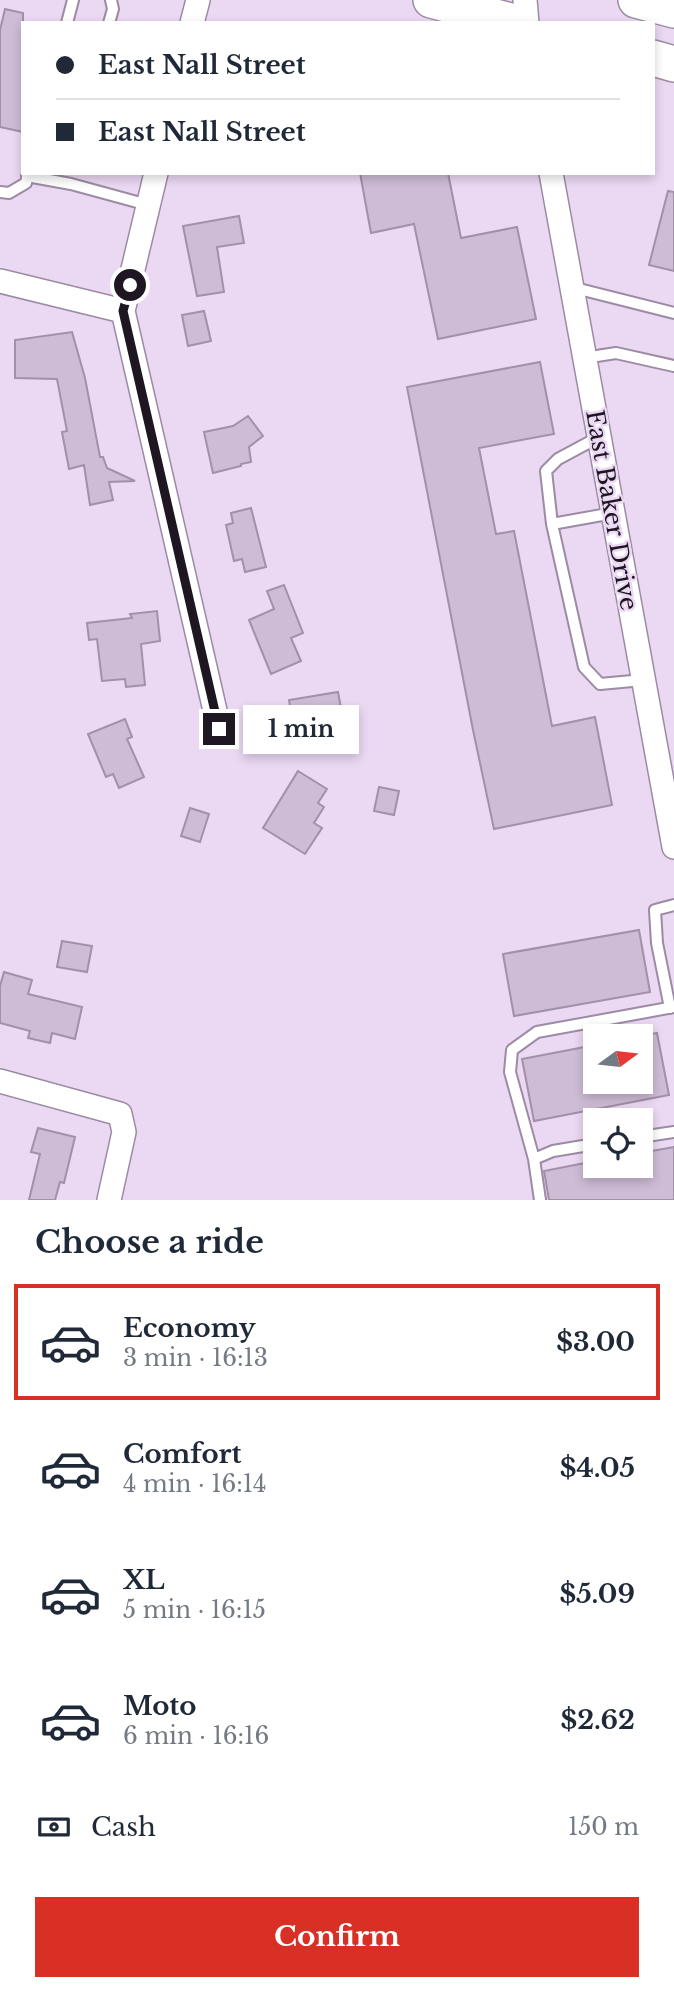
<!DOCTYPE html>
<html lang="en">
<head>
<meta charset="utf-8">
<style>
  body { margin:0; font-family:"Libre Baskerville",serif; background:#f2f2f3; color:#1f2937; height:100vh; display:flex; flex-direction:column; font-size:26px; white-space:nowrap }
  * { box-sizing:border-box; margin:0 }
  p { font-size:23px; color:#747a83 }
  .icon { flex:none; width:38px; height:38px; fill:none; stroke:currentColor; stroke-width:2; stroke-linecap:round; stroke-linejoin:round }
  .map { position:relative; height:1200px; overflow:hidden }
  .side { display:flex; flex-direction:column; background:#fff; flex:1 }
  .side>* { flex:none }
  .guide { position:absolute; left:21px; top:21px; width:634px; height:154px; border-radius:0px; box-shadow:0 4px 10px #0003; display:grid; align-content:center; height:154px; padding:0 35px; background:#fff }
  .needle { width:46px; rotate:75deg }
  .fabs { position:absolute; left:583px; top:1024px; display:grid; gap:14px }
  .fabs a { display:grid; place-items:center; width:70px; height:70px; border-radius:0px; background:#fff; box-shadow:0 4px 10px #0003; font-size:35px }
  .end { position:absolute; width:32px; height:32px; margin:-16px; border:9px solid #1e1721; background:#fff; box-shadow:0 0 0 4px #fff }
  .from { border-radius:50% }
  .bubble { position:absolute; height:49px; border-radius:0px; background:#fff; box-shadow:0 4px 10px #0003; font-size:23px; font-weight:700; line-height:49px; text-align:center }
  .guide b { display:flex; align-items:center; gap:24px; height:66px; font-size:26px }
  .guide b+b { border-top:2px solid #e0e1e3 }
  .guide i { width:18px; height:18px; background:#1f2937 }
  ul { padding:0; list-style:none }
  li { display:flex; align-items:center; gap:21px; height:116px; margin:0 14px 10px; padding:0 21px; border:4px solid transparent; border-radius:0px }
  li div { flex:1 }
  li b { display:block; font-size:26px }
  li em { font-style:normal; font-weight:700 }
  li.active { border-color:#d93025 }
  li>.icon { width:63px; height:63px; stroke-width:1.5 }
  h2 { padding:0 35px; font-size:32px; line-height:84px }
  .pay { display:flex; align-items:center; gap:18px; height:77px; padding:0 35px; font-size:26px }
  .pay p { margin-inline-start:auto }
  .primary-button { display:flex; gap:14px; margin-top:auto; padding:14px 35px }
  .primary-button a { flex:1; height:80px; border-radius:0px; background:#d93025; color:#fff; font-size:28px; font-weight:700; line-height:80px; text-align:center }
  .map>svg:first-child { display:block }
  .building { fill:#cebcd6; stroke:#a190a8; stroke-width:2 }
  .lines { fill:none; stroke-linecap:round; stroke-linejoin:round }
  .lane-casing { stroke:#9c8ba4; stroke-width:14 }
  .street-casing { stroke:#9c8ba4; stroke-width:26 }
  .primary-casing { stroke:#9c8ba4; stroke-width:38 }
  .lane { stroke:#fff; stroke-width:10 }
  .street { stroke:#fff; stroke-width:23 }
  .primary { stroke:#fff; stroke-width:35 }
  .route { stroke:#1e1721; stroke-width:9 }
  .labels { text-anchor:middle; dominant-baseline:central; stroke-width:5; stroke-linejoin:round; paint-order:stroke }
  .street-label { font-size:24px; fill:#1e1721; stroke:#ebd8f3 }
</style>
</head>
<body>
<div class="map">
<svg width="674" height="1200" viewBox="0 0 674 1200">
  <rect width="100%" height="100%" fill="#ebd8f3"/>
  <!-- building -->
  <path class="building" d="M5 9 23 13V132L0 127V30Z
    M360 173H448L461 238 517 227 536 319 438 339 414 224 371 233Z
    M668 191 674 192V271L649 265Z
    M239 216 244 243 217 247 224 292 197 296 183 226Z
    M204 311 211 341 188 346 182 315Z
    M72 332 85 378 100 457H103L107 468 135 481 109 482 113 500 90 505 84 465 69 469 62 432 67 431 57 379 15 378V340Z
    M540 362 554 434 479 448 496 534 514 531 552 726 595 717 612 805 494 829 473 730 407 387Z
    M248 416 263 436 249 447 251 462 241 464V466L213 473 204 432 233 426Z
    M251 508 266 567 245 572 242 559 234 561 226 525 233 523 231 513Z
    M284 585 303 633 291 638 301 661 271 674 249 620 274 609 267 591Z
    M157 611 160 641 141 644 145 685 126 687 125 679 102 681 97 639 89 640 87 623 132 618 130 614Z
    M338 692 341 708 316 712 320 735 298 739 297 730 284 732 281 714 291 712 289 700Z
    M125 719 132 737 127 739 144 777 119 788 113 774 106 777 88 734Z
    M298 771 327 789 318 803 324 807 314 823 322 828 305 854 263 828Z
    M379 787 399 791 394 815 374 811Z
    M190 808 209 814 200 842 181 836Z
    M639 930 650 992 514 1016 503 954Z
    M62 941 92 946 87 972 57 967Z
    M4 972 32 980 28 994 82 1007 75 1039 52 1033 50 1043 28 1038 30 1031 0 1023V986Z
    M657 1033 669 1095 534 1121 522 1059 595 1045V1082H640V1036Z
    M38 1128 75 1137 64 1183 60 1182 55 1200H29L40 1154 31 1152Z
    M674 1147V1200H549L544 1171 595 1161V1166H640V1153Z"/>
  <g class="lines">
    <!-- lane casing -->
    <g class="lane-casing">
      <path id="lane" d="M67 23 73 0
        M109 23 113 9 111 0
        M27 176 71 184 148 205
        M0 192 9 193 26 183 28 173
        M571 287 674 313
        M584 358 616 353 674 366
        M599 437 558 459 546 471 552 524 584 667 600 684 643 680
        M552 524 613 513
        M670 1008 657 943 655 910 674 905
        M640 1137 674 1132
        M534 1159 510 1072 512 1050 537 1032 674 1007
        M540 1200 534 1159 553 1151 595 1144"/>
    </g>
    <!-- street casing -->
    <g class="street-casing">
      <path id="street" d="M525 0 527 23
        M192 23 198 0
        M156 173 123 311 219 728
        M551 173 674 847
        M0 281 123 311
        M0 1081 120 1114 124 1132 109 1200"/>
    </g>
    <!-- primary casing -->
    <g class="primary-casing">
      <path id="primary" d="M431 0 518 23
        M636 0 674 10
        M653 58 674 64"/>
    </g>
    <!-- lane -->
    <use href="#lane" class="lane"/>
    <!-- street -->
    <use href="#street" class="street"/>
    <!-- primary -->
    <use href="#primary" class="primary"/>
  </g>
  <g class="lines">
    <!-- route -->
    <path class="route" d="M130 285 123 311 219 729"/>
  </g>
  <g class="labels">
    <!-- street labels -->
    <g class="street-label">
      <text transform="translate(612 510) rotate(80)">East Baker Drive</text>
    </g>
  </g>
</svg>
<div class="fabs">
<a><svg class="needle" viewBox="-14 -14 28 28"><path d="M0-13l5 13h-10z" fill="#e53935"/><path d="M0 13l5-13h-10z" fill="#747a83"/></svg></a>
<a><svg class="icon" aria-label="locate" viewBox="0 0 24 24"><circle cx="12" cy="12" r="6"/><path d="M12 2v4M12 18v4M2 12h4M18 12h4"/></svg></a>
</div>
<i class="end from" style="left:130px;top:285px"></i>
<i class="end" style="left:219px;top:729px"></i>
<div class="bubble" style="left:243px;top:705px;width:116px">1 min</div>
<div class="guide">
<b><i class="from"></i>East Nall Street</b>
<b><i></i>East Nall Street</b>
</div>
</div>
<section class="side">
<h2>Choose a ride</h2>
<ul>
<li class="active"><svg class="icon" aria-label="car" viewBox="0 0 24 24"><path d="M5 17H2v-5l4-1 3-4h7l3 4 3 1v5h-3M9 17h6M6 11h13"/><circle cx="7" cy="17" r="2"/><circle cx="17" cy="17" r="2"/></svg><div><b>Economy</b><p>3 min · 16:13</p></div><em>$3.00</em></li>
<li><svg class="icon" aria-label="car" viewBox="0 0 24 24"><path d="M5 17H2v-5l4-1 3-4h7l3 4 3 1v5h-3M9 17h6M6 11h13"/><circle cx="7" cy="17" r="2"/><circle cx="17" cy="17" r="2"/></svg><div><b>Comfort</b><p>4 min · 16:14</p></div><em>$4.05</em></li>
<li><svg class="icon" aria-label="car" viewBox="0 0 24 24"><path d="M5 17H2v-5l4-1 3-4h7l3 4 3 1v5h-3M9 17h6M6 11h13"/><circle cx="7" cy="17" r="2"/><circle cx="17" cy="17" r="2"/></svg><div><b>XL</b><p>5 min · 16:15</p></div><em>$5.09</em></li>
<li><svg class="icon" aria-label="car" viewBox="0 0 24 24"><path d="M5 17H2v-5l4-1 3-4h7l3 4 3 1v5h-3M9 17h6M6 11h13"/><circle cx="7" cy="17" r="2"/><circle cx="17" cy="17" r="2"/></svg><div><b>Moto</b><p>6 min · 16:16</p></div><em>$2.62</em></li>
</ul>
<div class="pay"><svg class="icon" aria-label="cash" viewBox="0 0 24 24"><path d="M3 7h18v10H3z"/><circle cx="12" cy="12" r="2"/></svg>Cash<p>150 m</p></div>
<div class="primary-button"><a>Confirm</a></div>
</section>
</body>
</html>
